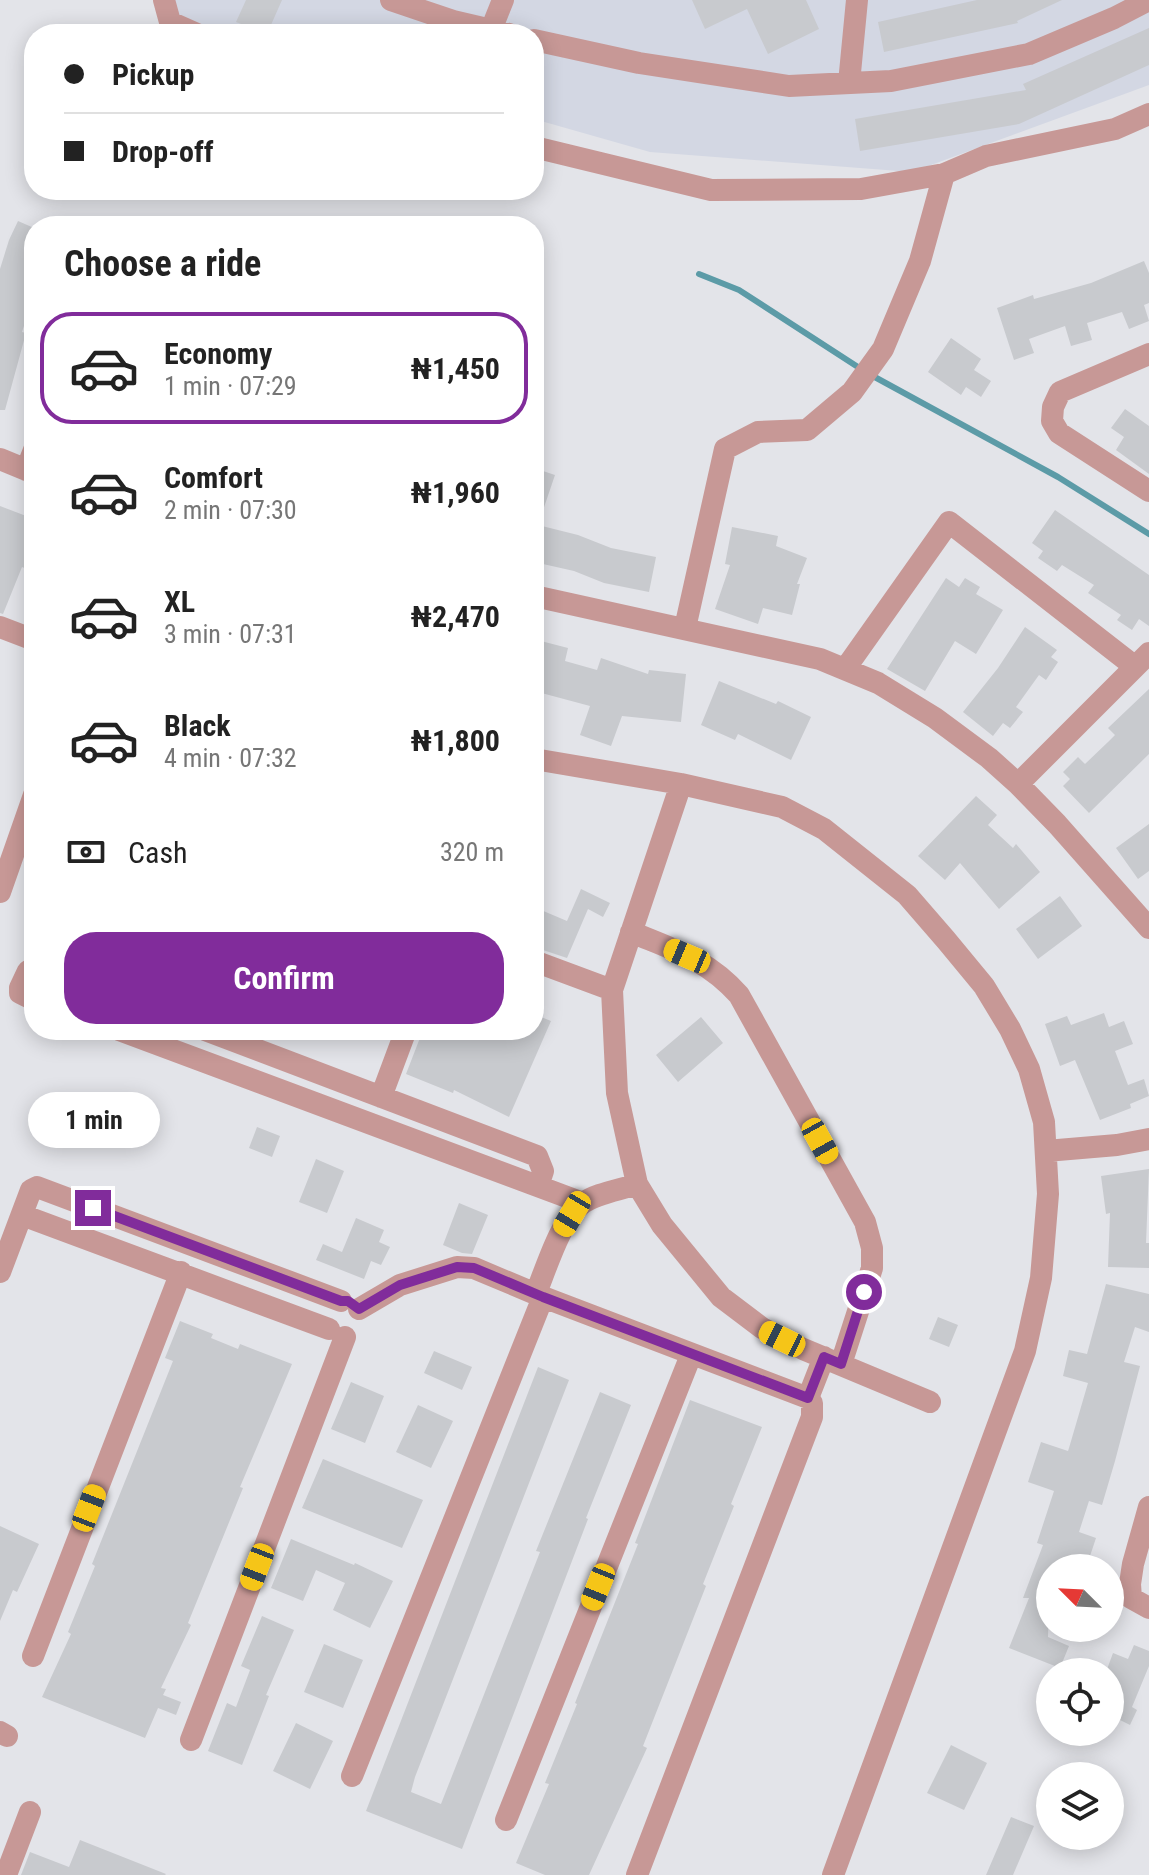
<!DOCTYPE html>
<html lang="en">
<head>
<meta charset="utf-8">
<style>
  body { margin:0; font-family:"Roboto Condensed",sans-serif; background:#f2f2f2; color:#222; height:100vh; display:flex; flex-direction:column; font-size:30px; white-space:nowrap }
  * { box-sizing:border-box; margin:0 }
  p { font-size:26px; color:#767676 }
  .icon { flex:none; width:44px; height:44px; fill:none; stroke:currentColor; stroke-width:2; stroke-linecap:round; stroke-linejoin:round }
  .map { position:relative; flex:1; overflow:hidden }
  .drawer { position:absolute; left:24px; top:216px; width:520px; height:824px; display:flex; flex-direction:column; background:#fff; border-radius:32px; box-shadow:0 4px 20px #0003 }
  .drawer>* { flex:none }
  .hud { position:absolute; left:24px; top:24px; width:520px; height:176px; border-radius:32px; box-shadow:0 4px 20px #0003; display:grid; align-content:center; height:176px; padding:0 40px; background:#fff }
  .needle { width:52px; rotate:294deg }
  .fabs { position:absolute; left:1036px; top:1554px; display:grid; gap:16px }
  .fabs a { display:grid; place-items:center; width:88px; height:88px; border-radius:50%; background:#fff; box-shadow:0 4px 20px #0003; font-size:40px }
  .end { position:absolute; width:36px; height:36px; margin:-18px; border:10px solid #812c9b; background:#fff; box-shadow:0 0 0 4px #fff }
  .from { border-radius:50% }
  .bubble { position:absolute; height:56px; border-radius:28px; background:#fff; box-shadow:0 4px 20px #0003; font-size:26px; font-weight:700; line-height:56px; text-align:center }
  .car { position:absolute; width:24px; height:48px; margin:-24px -12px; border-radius:10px; box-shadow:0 0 6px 2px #0007; background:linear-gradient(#f5c518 24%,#345 0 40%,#f5c518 0 76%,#345 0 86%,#f5c518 0) }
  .hud b { display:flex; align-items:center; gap:28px; height:76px; font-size:30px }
  .hud b+b { border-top:2px solid #e0e0e0 }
  .hud i { width:20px; height:20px; background:#222 }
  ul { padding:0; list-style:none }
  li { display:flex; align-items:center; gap:24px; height:112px; margin:0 16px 12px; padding:0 24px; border:4px solid transparent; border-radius:32px }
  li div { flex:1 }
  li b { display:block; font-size:30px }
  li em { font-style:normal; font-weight:700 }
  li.current { border-color:#812c9b }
  li>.icon { width:72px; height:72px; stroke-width:1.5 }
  h2 { padding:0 40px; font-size:36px; line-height:96px }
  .pay { display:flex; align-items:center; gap:20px; height:88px; padding:0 40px; font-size:30px }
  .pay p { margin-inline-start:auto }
  .cta { display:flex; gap:16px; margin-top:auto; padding:16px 40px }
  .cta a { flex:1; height:92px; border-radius:32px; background:#812c9b; color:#fff; font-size:32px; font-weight:700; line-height:92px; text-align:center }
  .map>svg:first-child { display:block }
  .built { fill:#d3d7e3 }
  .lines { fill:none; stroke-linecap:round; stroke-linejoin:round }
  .stream { stroke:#5c9ba7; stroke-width:6 }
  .building { fill:#c8cace }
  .minor { stroke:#c79896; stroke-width:22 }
  .route { stroke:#812c9b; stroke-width:10 }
</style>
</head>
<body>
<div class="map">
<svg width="1149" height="1875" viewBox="0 0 1149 1875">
  <rect width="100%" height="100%" fill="#e3e4e9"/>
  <!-- built -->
  <path class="built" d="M165 0H1149V85L912 172 650 152 534 119V34H235L160 12Z"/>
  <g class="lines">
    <!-- stream -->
    <path class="stream" d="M699 274 739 290 861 369
      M871 375 1058 477 1149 534"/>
  </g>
  <!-- building -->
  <path class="building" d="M246 0H282L267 34 236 22Z
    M692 0H806L819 29 768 54 747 9 705 29Z
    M977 0H1062L1017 21 1018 23 884 52 878 22Z
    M1149 28V65L1019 124 860 151 855 119 1026 90 1023 84Z
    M18 221 34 228V295L22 332 26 333 5 410H0V269L9 240Z
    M1144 261 1149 273V303L1144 305 1149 321 1129 329 1122 312 1087 323 1092 340 1071 346 1065 326 1029 339 1034 353 1014 360 997 308 1033 295 1034 299 1091 283Z
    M951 338 981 359 974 370 991 381 981 397 966 387 961 395 928 372Z
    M1125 409 1149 426V474L1116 450 1124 437 1111 428Z
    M534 468 555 475 538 525 578 535 611 548 656 557 649 592 604 583 574 571 534 562Z
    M0 506 34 519V572L22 567 3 614 0 613Z
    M1055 510 1149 575V626L1139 619 1132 630 1117 620 1121 615 1088 593 1094 585 1062 565 1057 571 1038 558 1043 551 1032 543Z
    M732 527 778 536 776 546 807 558 797 584H800L792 615 763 608 758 624 715 609 730 565 725 564Z
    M946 578 959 587 965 578 980 587 976 594 1003 610 976 654 955 641 925 691 887 669Z
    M1025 627 1057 650 1051 657 1058 662 1046 680 1039 675 1016 707 1023 712 1010 728 1003 723 993 736 963 712 998 668Z
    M537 640 568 648 565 661 597 670 601 658 648 674 649 670 686 674 681 722 622 716 611 746 580 735 590 706 534 691V654Z
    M719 681 776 704 778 701 811 717 791 760 738 734 735 740 701 725Z
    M1149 689V754L1089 813 1063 786 1070 779 1063 772 1078 757 1085 764 1108 742 1115 735 1108 728Z
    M976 796 997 815 988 825 1013 848 1016 844 1040 872 999 909 960 863 945 880 918 856Z
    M1149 824V871L1138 879 1116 848Z
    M581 889 610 903 603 917 588 909 567 958 534 947V927L541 910 567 921Z
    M1060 896 1082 926 1038 959 1016 929Z
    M1104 1013 1109 1027 1124 1021 1133 1044 1115 1051 1128 1085 1144 1079 1149 1096 1130 1104 1131 1108 1100 1120 1075 1060 1060 1066 1045 1024 1067 1016 1071 1025Z
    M534 1014 551 1021 509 1117 454 1090 453 1093 406 1074 423 1030H534Z
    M701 1017 723 1043 678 1082 656 1055Z
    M257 1127 280 1136 272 1157 249 1148Z
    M316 1159 344 1171 327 1213 299 1202Z
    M1149 1169 1146 1243H1149V1268L1108 1267 1110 1213 1106 1214 1101 1176Z
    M459 1203 488 1215 472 1254 462 1253 443 1245Z
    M356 1218 384 1230 379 1242 390 1247 381 1265 371 1261 364 1279 316 1260 323 1244 342 1252Z
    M1106 1284 1149 1294V1332L1135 1327 1124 1362 1140 1366 1115 1461 1102 1505 1089 1501 1079 1532 1096 1538 1086 1568H1050L1048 1637 1069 1646 1060 1668 1009 1648 1029 1598H1023L1043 1545 1037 1543 1054 1491 1028 1482 1041 1442 1068 1451 1069 1448 1088 1383 1063 1376 1069 1350 1087 1354Z
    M938 1317 958 1325 949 1347 929 1339Z
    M180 1321 213 1334 211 1338 238 1349 240 1344 292 1364 240 1487 243 1488 188 1623 191 1625 161 1688 166 1689 163 1695 181 1702 176 1715 158 1708 145 1738 42 1697 71 1634 68 1632 95 1566 92 1564 173 1361 165 1358Z
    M434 1351 472 1367 462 1390 424 1373Z
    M538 1367 569 1380 415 1777 411 1792 441 1804 540 1552 536 1551 600 1392 631 1405 586 1518 588 1519 462 1849 366 1811Z
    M351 1382 384 1396 365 1443 331 1429Z
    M690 1400 762 1427 731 1504 734 1506 703 1584 706 1586 643 1746 647 1748 589 1875H545L516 1863 549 1784 545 1783 577 1704 575 1703 638 1544 635 1543Z
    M418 1405 453 1421 431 1468 396 1452Z
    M323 1459 423 1500 402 1548 302 1508Z
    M0 1526 39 1544 17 1592 13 1590 0 1621Z
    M291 1539 354 1565 355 1563 393 1581 370 1628 333 1610 345 1583 316 1570 303 1601 271 1588Z
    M262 1616 294 1630 266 1695 269 1696 242 1765 208 1751 227 1703 236 1707 250 1670 241 1666Z
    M324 1644 363 1660 343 1708 304 1692Z
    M1134 1645 1149 1651V1666L1132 1707 1137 1710 1130 1725 1110 1715V1672H1106L1113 1653 1128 1659Z
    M296 1723 333 1741 310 1789 273 1771Z
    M951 1745 987 1763 964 1810 927 1793Z
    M1011 1817 1034 1826 1013 1875H986Z
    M80 1840 166 1874 165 1875H21L30 1852 69 1867Z"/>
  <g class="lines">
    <!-- minor -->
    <path class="minor" d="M164 0 170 22 197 34
      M391 0 453 21 509 34
      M491 30 503 0
      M534 40 639 63 789 86 891 81 1029 54 1114 18 1149 0
      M849 83 857 0
      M534 147 711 190 861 189 944 174 986 156 1115 129 1149 114
      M1149 354 1060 392 1053 407 1052 421 1059 433 1149 491
      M0 459 34 473
      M26 470 34 450
      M534 596 820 659 878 683 935 718 989 758 1018 784 1057 824 1149 928
      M0 627 34 640
      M685 628 725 449 758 432 807 430 852 392 883 349 920 261 944 174
      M845 669 949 522 1134 666
      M534 759 681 784 782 807 824 829 907 895 946 940 984 986 1010 1029 1029 1069 1044 1122 1048 1194 1041 1278 1025 1351 833 1875
      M681 784 612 990 617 1093 637 1184 662 1225 721 1297 762 1328 803 1349 930 1402
      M1018 784 1149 653
      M0 892 34 795
      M631 932C674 950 707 959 739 995L865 1222 872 1248V1268L841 1364
      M534 961 612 990
      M34 968 28 971 20 988V993L34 1000
      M119 1030 583 1203
      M205 1030 537 1156 543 1171 538 1186
      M381 1097 406 1030
      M1046 1151 1117 1145 1149 1139
      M22 1215 329 1329
      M0 1272 31 1190 37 1187 341 1301
      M536 1293C546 1269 561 1218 583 1203 597 1193 620 1190 637 1184
      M359 1309 400 1285 457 1267 474 1268 543 1297 808 1398 812 1403V1417L637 1875
      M808 1398 824 1357
      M1149 1507 1133 1564 1130 1584 1131 1598 1149 1608
      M33 1656 181 1272
      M0 1732 7 1736
      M191 1740 345 1337
      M352 1776 543 1297
      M506 1820 691 1355
      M6 1875 30 1812"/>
  </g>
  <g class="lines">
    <!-- route -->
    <path class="route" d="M93 1208 341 1301H348L359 1309 400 1285 457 1267 474 1268 543 1297 808 1398 824 1357 841 1364 864 1292"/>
  </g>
</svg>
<div class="fabs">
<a><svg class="needle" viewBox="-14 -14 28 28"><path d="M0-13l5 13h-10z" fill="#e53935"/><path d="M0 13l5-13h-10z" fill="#767676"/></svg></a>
<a><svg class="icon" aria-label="locate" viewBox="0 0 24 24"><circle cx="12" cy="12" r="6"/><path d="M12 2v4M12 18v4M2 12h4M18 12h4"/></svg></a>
<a><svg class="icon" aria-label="layers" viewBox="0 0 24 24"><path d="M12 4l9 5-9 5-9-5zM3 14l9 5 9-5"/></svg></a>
</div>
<i class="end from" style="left:864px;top:1292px"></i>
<i class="end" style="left:93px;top:1208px"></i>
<div class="bubble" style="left:28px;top:1092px;width:132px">1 min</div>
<i class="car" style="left:687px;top:956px;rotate:293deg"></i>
<i class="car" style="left:820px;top:1141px;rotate:151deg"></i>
<i class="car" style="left:572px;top:1214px;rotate:211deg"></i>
<i class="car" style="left:782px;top:1339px;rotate:296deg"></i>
<i class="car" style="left:89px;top:1508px;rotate:21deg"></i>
<i class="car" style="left:257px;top:1567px;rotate:201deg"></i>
<i class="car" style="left:598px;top:1587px;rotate:202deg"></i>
<div class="hud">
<b><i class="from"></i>Pickup</b>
<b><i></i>Drop-off</b>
</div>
<section class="drawer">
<h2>Choose a ride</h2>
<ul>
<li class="current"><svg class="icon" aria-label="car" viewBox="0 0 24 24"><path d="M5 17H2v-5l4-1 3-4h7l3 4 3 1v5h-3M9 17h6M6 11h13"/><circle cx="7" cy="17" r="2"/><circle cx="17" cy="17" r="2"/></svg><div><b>Economy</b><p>1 min · 07:29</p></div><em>₦1,450</em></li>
<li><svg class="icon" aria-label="car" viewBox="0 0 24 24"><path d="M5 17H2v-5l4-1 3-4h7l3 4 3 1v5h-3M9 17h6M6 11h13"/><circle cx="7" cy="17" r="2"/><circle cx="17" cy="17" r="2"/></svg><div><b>Comfort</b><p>2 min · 07:30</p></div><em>₦1,960</em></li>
<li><svg class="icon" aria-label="car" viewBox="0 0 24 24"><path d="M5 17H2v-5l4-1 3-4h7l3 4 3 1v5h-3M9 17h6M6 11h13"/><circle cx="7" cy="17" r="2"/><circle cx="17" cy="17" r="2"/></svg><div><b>XL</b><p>3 min · 07:31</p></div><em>₦2,470</em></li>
<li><svg class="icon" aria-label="car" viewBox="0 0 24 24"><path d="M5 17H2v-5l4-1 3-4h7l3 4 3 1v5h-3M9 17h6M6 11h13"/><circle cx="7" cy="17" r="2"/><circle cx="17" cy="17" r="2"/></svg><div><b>Black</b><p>4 min · 07:32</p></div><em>₦1,800</em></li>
</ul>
<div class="pay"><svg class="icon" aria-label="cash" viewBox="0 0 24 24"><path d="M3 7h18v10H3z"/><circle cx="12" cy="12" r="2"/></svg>Cash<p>320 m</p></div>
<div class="cta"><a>Confirm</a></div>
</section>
</div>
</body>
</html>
